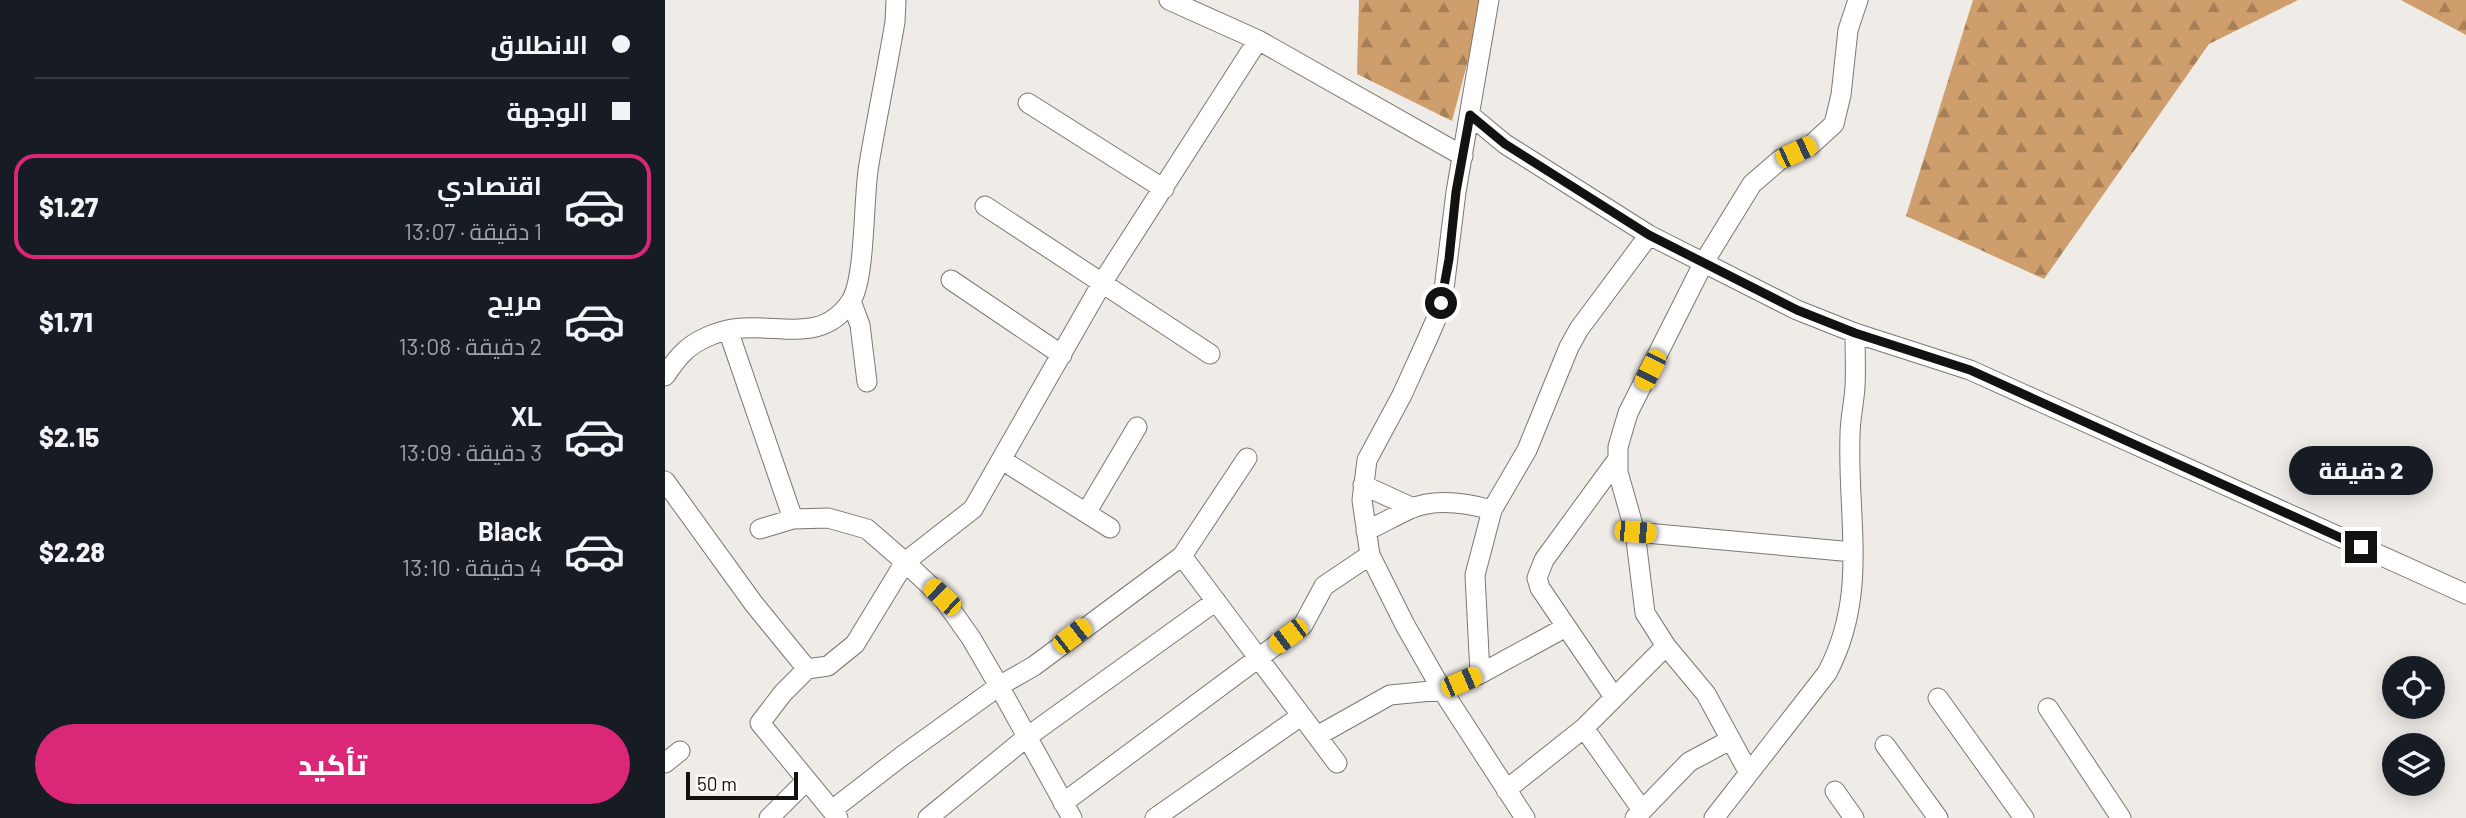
<!DOCTYPE html>
<html lang="ar">
<head>
<meta charset="utf-8">
<style>
  body { margin:0; font-family:Barlow,Cairo,sans-serif; background:#20242c; color:#f1f3f6; direction:rtl; height:100vh; display:flex; flex-direction:column; font-size:26px; white-space:nowrap }
  * { box-sizing:border-box; margin:0 }
  p { font-size:23px; color:#9ea1a6 }
  .icon { flex:none; width:38px; height:38px; fill:none; stroke:currentColor; stroke-width:2; stroke-linecap:round; stroke-linejoin:round }
  .map { position:relative; flex:1; overflow:hidden; direction:ltr }
  .side { display:flex; flex-direction:column; background:#171b24; width:665px }
  .side>* { flex:none }
  .hud { display:grid; align-content:center; height:154px; padding:0 35px; background:#171b24 }
  .tools { position:absolute; left:1717px; top:656px; display:grid; gap:14px }
  .tools a { display:grid; place-items:center; width:63px; height:63px; border-radius:50%; background:#171b24; box-shadow:0 4px 18px #0003; font-size:35px }
  .scale { position:absolute; left:21px; bottom:18px; width:112px; box-sizing:border-box; padding-left:7px; border:4px solid #131210; border-top:0; font-size:19px; line-height:24px; white-space:nowrap; color:#131210; -webkit-text-stroke:5px #fdf8f4; paint-order:stroke }
  .end { position:absolute; width:32px; height:32px; margin:-16px; border:9px solid #131210; background:#fff; box-shadow:0 0 0 4px #fff }
  .from { border-radius:50% }
  .bubble { position:absolute; height:49px; border-radius:24px; background:#171b24; box-shadow:0 4px 18px #0003; font-size:23px; font-weight:800; line-height:49px; text-align:center; direction:rtl }
  .car { position:absolute; width:21px; height:42px; margin:-21px -10px; border-radius:9px; box-shadow:0 0 5px 2px #0007; background:linear-gradient(#f5c518 24%,#345 0 40%,#f5c518 0 76%,#345 0 86%,#f5c518 0) }
  .hud b { display:flex; align-items:center; gap:24px; height:66px; font-size:26px }
  .hud b+b { border-top:2px solid #363941 }
  .hud i { width:18px; height:18px; background:#f1f3f6 }
  ul { padding:0; list-style:none }
  li { display:flex; align-items:center; gap:21px; height:105px; margin:0 14px 10px; padding:0 21px; border:4px solid transparent; border-radius:21px }
  li div { flex:1 }
  li b { display:block; font-size:26px }
  li em { font-style:normal; font-weight:800 }
  li.on { border-color:#db2777 }
  li>.icon { width:63px; height:63px; stroke-width:1.5 }
  .action { display:flex; gap:14px; margin-top:auto; padding:14px 35px }
  .action a { flex:1; height:80px; border-radius:42px; background:#db2777; color:#fff; font-size:28px; font-weight:800; line-height:80px; text-align:center }
  main { display:flex; flex:1; min-height:0 }
  .map>svg:first-child { display:block }
  .forest { fill:url(#forest-firs) }
  .lines { fill:none; stroke-linecap:round; stroke-linejoin:round }
  .minor-casing { stroke:#7b7774; stroke-width:21 }
  .minor { stroke:#fff; stroke-width:19 }
  .route { stroke:#131210; stroke-width:9 }
</style>
</head>
<body>
<main>
<div class="map">
<svg width="1801" height="818" viewBox="0 0 1801 818">
  <defs>
    <pattern id="forest-firs" width="22" height="20" patternUnits="userSpaceOnUse" patternTransform="scale(1.75)"><rect width="22" height="20" fill="#ce9e6c"/><path d="M5 1l3.5 6h-7zM16 11l3.5 6h-7z" fill="#a67f57"/></pattern>
  </defs>
  <rect width="100%" height="100%" fill="#efebe7"/>
  <!-- forest -->
  <path class="forest" d="M694 0H819L787 121 692 74Z
    M1308 0H1633L1544 44 1379 279 1241 216Z
    M1736 0H1801V35Z"/>
  <g class="lines">
    <!-- minor casing -->
    <g class="minor-casing">
      <path id="minor" d="M504 0 593 40 798 156
        M824 0 791 192 779 289 772 317 762 340 737 395 702 460 697 500 705 555 740 625 777 690 860 818
        M363 103 499 189
        M805 115 840 144 984 235 1132 310 1190 333 1305 370 1801 594
        M320 206 545 354
        M286 280 397 355
        M186 301 195 325 202 382
        M63 330 128 519
        M0 376C5 369 10 361 16 355 30 339 57 329 78 328 118 325 158 343 186 301 201 277 198 196 204 164 212 117 222 69 230 22L231 0
        M337 460 445 528
        M0 481 89 604 142 669
        M698 485 748 508
        M421 513 472 427
        M95 529 128 519 163 518 202 529 240 562 277 597 306 638 334 686 407 818
        M701 531C716 524 730 516 745 509 770 498 802 503 827 510
        M970 532 1188 552
        M517 556 672 763
        M815 674 810 575 827 510 862 450 904 347 914 329 984 235
        M949 697 875 588 872 578 879 560 952 460
        M1273 698 1359 818
        M1383 708 1456 818
        M919 728 977 810
        M652 736 725 695 777 690 815 674 901 627
        M1220 745 1273 818
        M0 763 15 751
        M1084 773 1041 694 1001 646 980 613 970 532 953 472V447L963 413 1039 262 1087 184 1116 159 1146 145 1169 124 1176 95 1183 30 1193 0
        M841 790 919 728 1001 646
        M1170 791 1189 818
        M398 803 638 625 659 586 705 555
        M167 810 237 756 334 686 369 666 517 556 582 458
        M104 818 142 780
        M173 818 95 723 118 693 142 669 163 666 190 644 240 562 308 509 437 283 593 40
        M263 818 362 737 551 601
        M490 818 636 716
        M970 818 1024 762 1065 740
        M1049 818 1162 673C1204 594 1182 520 1185 435 1185 419 1189 403 1190 387 1191 369 1190 351 1190 333"/>
    </g>
    <!-- minor -->
    <use href="#minor" class="minor"/>
  </g>
  <g class="lines">
    <!-- route -->
    <path class="route" d="M776 303 784 259 791 192 805 115 840 144 984 235 1132 310 1190 333 1305 370 1696 547"/>
  </g>
</svg>
<div class="tools">
<a><svg class="icon" aria-label="locate" viewBox="0 0 24 24"><circle cx="12" cy="12" r="6"/><path d="M12 2v4M12 18v4M2 12h4M18 12h4"/></svg></a>
<a><svg class="icon" aria-label="layers" viewBox="0 0 24 24"><path d="M12 4l9 5-9 5-9-5zM3 14l9 5 9-5"/></svg></a>
</div>
<div class="scale">50 m</div>
<i class="end from" style="left:776px;top:303px"></i>
<i class="end" style="left:1696px;top:547px"></i>
<div class="bubble" style="left:1624px;top:446px;width:144px">2 دقيقة</div>
<i class="car" style="left:1131px;top:152px;rotate:65deg"></i>
<i class="car" style="left:985px;top:370px;rotate:207deg"></i>
<i class="car" style="left:970px;top:532px;rotate:95deg"></i>
<i class="car" style="left:277px;top:597px;rotate:314deg"></i>
<i class="car" style="left:407px;top:636px;rotate:52deg"></i>
<i class="car" style="left:623px;top:636px;rotate:233deg"></i>
<i class="car" style="left:796px;top:682px;rotate:67deg"></i>
</div>
<section class="side">
<div class="hud">
<b><i class="from"></i>الانطلاق</b>
<b><i></i>الوجهة</b>
</div>
<ul>
<li class="on"><svg class="icon" aria-label="car" viewBox="0 0 24 24"><path d="M5 17H2v-5l4-1 3-4h7l3 4 3 1v5h-3M9 17h6M6 11h13"/><circle cx="7" cy="17" r="2"/><circle cx="17" cy="17" r="2"/></svg><div><b>اقتصادي</b><p>1 دقيقة · 13:07</p></div><em>$1.27</em></li>
<li><svg class="icon" aria-label="car" viewBox="0 0 24 24"><path d="M5 17H2v-5l4-1 3-4h7l3 4 3 1v5h-3M9 17h6M6 11h13"/><circle cx="7" cy="17" r="2"/><circle cx="17" cy="17" r="2"/></svg><div><b>مريح</b><p>2 دقيقة · 13:08</p></div><em>$1.71</em></li>
<li><svg class="icon" aria-label="car" viewBox="0 0 24 24"><path d="M5 17H2v-5l4-1 3-4h7l3 4 3 1v5h-3M9 17h6M6 11h13"/><circle cx="7" cy="17" r="2"/><circle cx="17" cy="17" r="2"/></svg><div><b>XL</b><p>3 دقيقة · 13:09</p></div><em>$2.15</em></li>
<li><svg class="icon" aria-label="car" viewBox="0 0 24 24"><path d="M5 17H2v-5l4-1 3-4h7l3 4 3 1v5h-3M9 17h6M6 11h13"/><circle cx="7" cy="17" r="2"/><circle cx="17" cy="17" r="2"/></svg><div><b>Black</b><p>4 دقيقة · 13:10</p></div><em>$2.28</em></li>
</ul>
<div class="action"><a>تأكيد</a></div>
</section>
</main>
</body>
</html>
